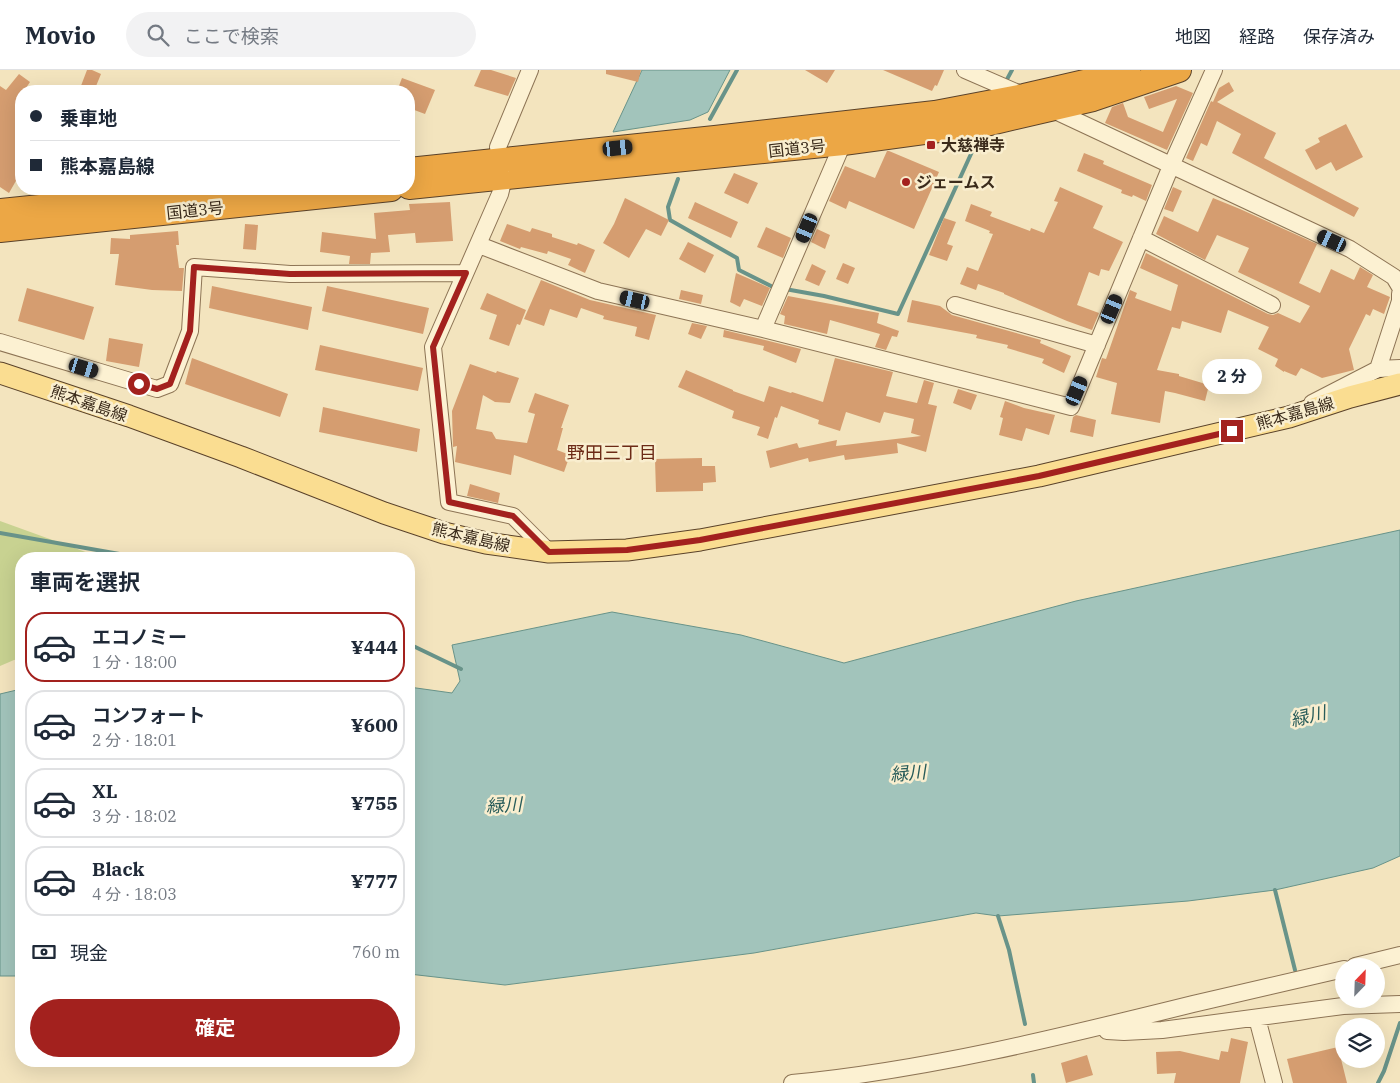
<!DOCTYPE html>
<html lang="ja">
<head>
<meta charset="utf-8">
<style>
  body { margin:0; font-family:"IBM Plex Serif","Noto Sans JP",serif; background:#f2f2f3; color:#1f2937; height:100vh; display:flex; flex-direction:column; font-size:19px; white-space:nowrap }
  * { box-sizing:border-box; margin:0 }
  p { font-size:16px; color:#747a83 }
  .icon { flex:none; width:28px; height:28px; fill:none; stroke:currentColor; stroke-width:2; stroke-linecap:round; stroke-linejoin:round }
  .map { position:relative; flex:1; overflow:hidden }
  .details { position:absolute; left:15px; top:482px; width:400px; height:515px; display:flex; flex-direction:column; background:#fff; border-radius:20px; box-shadow:0 5px 20px #0002 }
  .details>* { flex:none }
  .top-card { position:absolute; left:15px; top:15px; width:400px; height:110px; border-radius:20px; box-shadow:0 5px 20px #0002; display:grid; align-content:center; height:110px; padding:0 15px; background:#fff }
  .needle { width:32px; rotate:23deg }
  .fabs { position:absolute; left:1335px; top:888px; display:grid; gap:10px }
  .fabs a { display:grid; place-items:center; width:50px; height:50px; border-radius:50%; background:#fff; box-shadow:0 5px 20px #0002; font-size:25px }
  .end { position:absolute; width:22px; height:22px; margin:-11px; border:6px solid #a3211e; background:#fff; box-shadow:0 0 0 2px #fff }
  .from { border-radius:50% }
  .bubble { position:absolute; height:35px; border-radius:18px; background:#fff; box-shadow:0 5px 20px #0002; font-size:16px; font-weight:700; line-height:35px; text-align:center }
  .car { position:absolute; width:15px; height:30px; margin:-15px -8px; border-radius:6px; box-shadow:0 0 4px 1px #0007; background:linear-gradient(#222 24%,#8ab4d8 0 40%,#222 0 76%,#8ab4d8 0 86%,#222 0) }
  .top-card b { display:flex; align-items:center; gap:18px; height:48px; font-size:19px }
  .top-card b+b { border-top:1px solid #e0e1e3 }
  .top-card i { width:12px; height:12px; background:#1f2937 }
  ul { padding:0; list-style:none }
  li { display:flex; align-items:center; gap:15px; height:70px; margin:0 10px 8px; padding:0 5px; border:2px solid #e0e1e3; border-radius:20px }
  li div { flex:1 }
  li b { display:block; font-size:19px }
  li em { font-style:normal; font-weight:700 }
  li.on { border-color:#a3211e }
  li>.icon { width:45px; height:45px; stroke-width:1.5 }
  h2 { padding:0 15px; font-size:22px; line-height:60px }
  .pay { display:flex; align-items:center; gap:12px; height:55px; padding:0 15px; font-size:19px }
  .pay p { margin-inline-start:auto }
  .button { display:flex; gap:10px; margin-top:auto; padding:10px 15px }
  .button a { flex:1; height:58px; border-radius:30px; background:#a3211e; color:#fff; font-size:20px; font-weight:700; line-height:58px; text-align:center }
  header { display:flex; align-items:center; gap:30px; box-sizing:border-box; height:70px; padding:0 25px; background:#fff; border-bottom:1px solid #e0e1e3 }
  header strong { font-size:24px }
  nav { display:flex; gap:28px; margin-inline-start:auto; font-size:18px }
  .search { width:350px; height:45px; background:#f2f2f3; display:flex; align-items:center; gap:12px; box-sizing:border-box; padding:0 18px; border-radius:28px; color:#747a83; font-size:19px }
  .map>svg:first-child { display:block }
  .green { fill:#c8d291 }
  .water { fill:#a2c4bb; stroke:#689389 }
  .lines { fill:none; stroke-linecap:round; stroke-linejoin:round }
  .stream { stroke:#689389; stroke-width:4 }
  .building { fill:#d59d70 }
  .minor-casing { stroke:#8d7455; stroke-width:18 }
  .major-casing { stroke:#5a422a; stroke-width:23 }
  .highway-casing { stroke:#5a422a; stroke-width:26 }
  .minor { stroke:#fcf1d2; stroke-width:16 }
  .major { stroke:#fadd91; stroke-width:21 }
  .highway { stroke:#eca745; stroke-width:24 }
  .route { stroke:#a3211e; stroke-width:6 }
  .poi-dot { fill:#a3211e; stroke:#f9eecf; stroke-width:2 }
  .labels { text-anchor:middle; dominant-baseline:central; stroke-width:5; stroke-linejoin:round; paint-order:stroke }
  .poi-label { font-size:16px; font-weight:bold; fill:#3b2b1b; stroke:#f9eecf; text-anchor:start }
  .street-label { font-size:16px; fill:#3b2b1b; stroke:#f9eecf }
  .neighbourhood-label { font-size:18px; fill:#6c2a16; stroke:#f9eecf }
  .water-label { font-size:18px; font-style:italic; fill:#285c5a; stroke:#f9eecf }
</style>
</head>
<body>
<header>
<strong>Movio</strong>
<div class="search"><svg class="icon" aria-label="search" viewBox="0 0 24 24"><circle cx="10" cy="10" r="6"/><path d="M15 15l6 6"/></svg>ここで検索</div>
<nav><a>地図</a><a>経路</a><a>保存済み</a></nav>
</header>
<div class="map">
<svg width="1400" height="1013" viewBox="0 0 1400 1013">
  <rect width="100%" height="100%" fill="#f3e4be"/>
  <!-- green -->
  <path class="green" d="M0 451 105 489H21V589L14 590 0 596Z"/>
  <!-- water -->
  <path class="water" d="M642 0H730L708 42 690 50 613 62Z
    M1400 460V786L1373 798 1275 820 1188 831 998 846 976 843 754 883 505 915 409 904V617L452 623 460 611 452 575 612 542 741 565 844 593 1076 531Z
    M21 619V906H0V624Z"/>
  <g class="lines">
    <!-- stream -->
    <path class="stream" d="M1005 13 1012 0
      M710 49 737 0
      M678 109 668 137 670 150 737 188 739 200 775 218
      M785 219 824 226 898 244 981 62
      M0 463 148 489
      M409 574 461 599
      M1275 820 1295 900
      M998 846 1009 880 1025 954
      M1033 1005 1034 1013
      M1378 1013 1384 1001 1400 953"/>
  </g>
  <!-- building -->
  <path class="building" d="M87 0H92L101 4 94 21H79Z
    M481 0H491L516 8 508 26 474 16Z
    M606 0H641L638 12 606 4Z
    M805 0H835L827 13Z
    M883 0H944L937 16 935 15 932 21Z
    M19 4 30 12 24 21H21V102L9 123 0 117V16L6 20Z
    M402 8 435 20 425 44 409 38V21H397Z
    M1229 12 1234 21 1217 32 1276 63 1264 88 1359 138 1354 147 1232 83 1241 64 1217 51 1207 76 1201 73 1193 91 1186 88 1211 31 1213 32 1219 18Z
    M1176 16 1193 23 1167 80 1105 53 1112 37 1123 33 1128 47 1163 62 1177 29 1149 39 1144 27Z
    M1346 54 1363 87 1336 101 1331 92 1316 100 1305 80 1320 72 1318 68Z
    M887 81H889L939 102 914 159 849 131 846 139 829 131 845 96 875 108Z
    M1084 83 1104 91 1103 94 1152 115 1146 131 1133 125 1132 127 1121 123 1122 120 1077 101Z
    M734 103 758 113 748 134 724 123Z
    M1060 117 1103 136 1093 158 1123 172 1109 201 1101 199 1099 206 1089 202 1077 235 1099 243 1092 260 1067 251 1004 224V223L978 214 976 220 960 214 967 197 978 201 993 164 989 163 990 161 965 151 971 134 992 142 990 146 1030 161 1031 158 1044 163 1058 132 1054 131Z
    M1173 117 1182 121 1173 142 1164 139Z
    M625 128 669 150 661 166 646 159 629 188 603 173 614 154Z
    M1213 128 1240 139 1317 174 1299 213 1320 223 1331 199 1354 210 1360 197 1373 205 1367 217 1390 227 1384 244 1373 239 1370 246 1366 244 1349 279 1354 300 1322 308 1301 298 1296 306 1284 301V302L1275 296 1278 289 1258 279 1269 257 1228 240 1221 263 1182 251 1180 259 1172 257 1157 300 1179 304V306L1209 315 1205 331 1175 323 1165 321 1160 353 1111 344 1117 313 1096 307 1102 288 1106 289 1130 220 1137 223 1135 228 1171 241 1178 215 1140 198 1146 183 1268 244 1273 245 1278 243 1300 253 1310 236 1238 202 1249 178 1217 165 1205 190 1156 164 1164 146 1198 162Z
    M450 132 453 171 416 173 415 163 388 165 390 182 371 183 370 194H349L350 186 320 182 322 162 376 169 374 143 410 140 409 134Z
    M695 132 738 152 731 168 688 148Z
    M944 148 956 152 947 174 953 176 947 191 929 185Z
    M245 154 258 155 256 180 243 179Z
    M507 154 530 162 532 158 552 164V167L577 175 578 173 595 180 585 203 568 195 571 189 548 181 547 184 521 177 520 179 500 171Z
    M766 157 791 168 783 188 757 177Z
    M817 159 830 165 825 179 811 172Z
    M178 161 179 175H176L179 198H184L182 221 152 220 115 215 119 184H110L111 168 130 169V165Z
    M688 172 714 185 705 203 679 189Z
    M843 193 855 198 848 214 836 209Z
    M812 194 826 201 819 216 805 210Z
    M736 203 770 218 762 236 744 229 740 237 730 232Z
    M541 210 590 230 656 245 649 270 635 266 637 257 603 249 604 246 581 238 577 248 550 239 544 256 524 249Z
    M212 216 312 237 308 260 209 238Z
    M327 216 429 238 423 264 322 241Z
    M27 218 94 237 84 270 18 251Z
    M681 220 703 225 701 234 679 229Z
    M487 223 526 240 520 255 517 254 509 276 489 269 497 245 480 239Z
    M788 226 879 243 877 253 899 261 897 267 892 266 886 280 875 277 880 264 830 250 827 264 784 254 785 246 780 244Z
    M912 230 940 236 952 245 1041 270 1040 273 1071 286 1064 303 1042 293 1044 289 1007 278 1008 275 976 268 977 265 907 252Z
    M692 253 707 256 701 269 688 264Z
    M724 260 761 269 801 279 796 293 763 280 764 276 723 267Z
    M109 268 143 274 139 297 106 291Z
    M320 275 423 298 418 321 315 300Z
    M192 288 288 324 280 347 185 314Z
    M835 288 893 302 886 326 917 333 924 310 934 313 928 334 937 336 926 382 897 373 898 383 845 390 844 385 809 392 808 388 770 398 766 381 797 373 799 378 837 370 836 376 921 366 911 363 914 349 884 342 880 353 846 342 840 361 818 354 819 350 781 336 777 348 775 347 768 369 757 365 760 357 732 348 734 341 678 317 686 300 733 320V321L764 332 769 316 791 323 792 322 823 332Z
    M470 294 496 303 497 301 519 308 510 333 495 332 483 325 476 359 492 362 496 369 527 373 535 344 528 342 535 323 569 335 561 358H563L557 380 570 385 564 402 514 385 511 405 455 392 457 376 453 377 452 341Z
    M958 319 977 325 971 340 953 333Z
    M1005 331 1024 338 1055 345 1049 365 1026 358 1022 371 999 365 1003 348 1000 347Z
    M323 337 420 359 417 382 319 362Z
    M1076 345 1096 350 1093 367 1070 362 1073 347Z
    M702 388V396H715L716 412 703 413V421L656 422 655 389Z
    M470 414 500 423 498 433 467 426Z
    M1231 968 1248 972 1240 1013H1174L1176 1003 1157 1004 1156 982 1180 981 1219 990 1221 981 1228 982Z
    M1338 977 1347 1013H1293L1287 989Z
    M1087 985 1093 1005 1066 1013 1061 993Z"/>
  <g class="lines">
    <!-- minor casing -->
    <g class="minor-casing">
      <path id="minor" d="M530 0 498 77 504 108 500 124 433 277 449 432 513 446 549 482
        M965 0 1025 26
        M1049 38 1350 179 1394 207 1400 217
        M1141 168 1272 235
        M479 175 598 221 763 259 1071 337 1171 96 1214 0
        M955 235 1097 275
        M763 259 843 73
        M0 272 157 319 170 314 190 261 194 197 290 204 465 203
        M1378 299 1400 231V224
        M1312 333 1378 299 1400 298
        M1355 896 1400 885
        M1257 948 1274 1013
        M1107 961 1124 962 1162 960 1343 936 1400 934
        M792 1013C927 1000 1060 967 1193 934 1243 922 1294 911 1344 899"/>
    </g>
    <!-- major casing -->
    <g class="major-casing">
      <path id="major" d="M0 303 129 346 241 387 384 443 444 463 486 473 549 482 627 480 700 470 1039 406 1289 347 1350 327 1400 314"/>
    </g>
    <!-- highway casing -->
    <g class="highway-casing">
      <path id="highway" d="M409 100 715 68 935 43 1024 26 1119 4 1128 0
        M409 117 843 73 990 53 1093 29 1179 0
        M0 141 216 119
        M0 160 391 119"/>
    </g>
    <!-- minor -->
    <use href="#minor" class="minor"/>
    <!-- major -->
    <use href="#major" class="major"/>
    <!-- highway -->
    <use href="#highway" class="highway"/>
  </g>
  <g class="lines">
    <!-- route -->
    <path class="route" d="M139 314 157 319 170 314 190 261 194 197 290 204 466 203 433 277 449 432 513 446 549 482 627 480 700 470 1039 406 1232 361"/>
  </g>
  <!-- markers -->
  <g class="poi-dot">
    <rect x="926" y="70" width="10" height="10" rx="2.5"/>
    <circle cx="906" cy="112" r="5"/>
  </g>
  <g class="labels">
    <!-- poi labels -->
    <g class="poi-label">
      <text x="941" y="75">大慈禅寺</text>
      <text x="916" y="112">ジェームス</text>
    </g>
    <!-- street labels -->
    <g class="street-label">
      <text transform="translate(797 78) rotate(-6)">国道3号</text>
      <text transform="translate(195 140) rotate(-6)">国道3号</text>
      <text transform="translate(89 333) rotate(19)">熊本嘉島線</text>
      <text transform="translate(1295 343) rotate(-16)">熊本嘉島線</text>
      <text transform="translate(471 467) rotate(13)">熊本嘉島線</text>
    </g>
    <!-- neighbourhood labels -->
    <g class="neighbourhood-label">
      <text x="612" y="382">野田三丁目</text>
    </g>
    <!-- water labels -->
    <g class="water-label">
      <text transform="translate(1308 646) rotate(-13)">緑川</text>
      <text transform="translate(908 703) rotate(-5)">緑川</text>
      <text transform="translate(504 735) rotate(-3)">緑川</text>
    </g>
  </g>
</svg>
<div class="fabs">
<a><svg class="needle" viewBox="-14 -14 28 28"><path d="M0-13l5 13h-10z" fill="#e53935"/><path d="M0 13l5-13h-10z" fill="#747a83"/></svg></a>
<a><svg class="icon" aria-label="layers" viewBox="0 0 24 24"><path d="M12 4l9 5-9 5-9-5zM3 14l9 5 9-5"/></svg></a>
</div>
<i class="end from" style="left:139px;top:314px"></i>
<i class="end" style="left:1232px;top:361px"></i>
<div class="bubble" style="left:1202px;top:289px;width:60px">2 分</div>
<i class="car" style="left:618px;top:78px;rotate:84deg"></i>
<i class="car" style="left:807px;top:158px;rotate:203deg"></i>
<i class="car" style="left:1332px;top:171px;rotate:295deg"></i>
<i class="car" style="left:635px;top:230px;rotate:283deg"></i>
<i class="car" style="left:1112px;top:239px;rotate:23deg"></i>
<i class="car" style="left:84px;top:298px;rotate:107deg"></i>
<i class="car" style="left:1077px;top:321px;rotate:23deg"></i>
<div class="top-card">
<b><i class="from"></i>乗車地</b>
<b><i></i>熊本嘉島線</b>
</div>
<section class="details">
<h2>車両を選択</h2>
<ul>
<li class="on"><svg class="icon" aria-label="car" viewBox="0 0 24 24"><path d="M5 17H2v-5l4-1 3-4h7l3 4 3 1v5h-3M9 17h6M6 11h13"/><circle cx="7" cy="17" r="2"/><circle cx="17" cy="17" r="2"/></svg><div><b>エコノミー</b><p>1 分 · 18:00</p></div><em>¥444</em></li>
<li><svg class="icon" aria-label="car" viewBox="0 0 24 24"><path d="M5 17H2v-5l4-1 3-4h7l3 4 3 1v5h-3M9 17h6M6 11h13"/><circle cx="7" cy="17" r="2"/><circle cx="17" cy="17" r="2"/></svg><div><b>コンフォート</b><p>2 分 · 18:01</p></div><em>¥600</em></li>
<li><svg class="icon" aria-label="car" viewBox="0 0 24 24"><path d="M5 17H2v-5l4-1 3-4h7l3 4 3 1v5h-3M9 17h6M6 11h13"/><circle cx="7" cy="17" r="2"/><circle cx="17" cy="17" r="2"/></svg><div><b>XL</b><p>3 分 · 18:02</p></div><em>¥755</em></li>
<li><svg class="icon" aria-label="car" viewBox="0 0 24 24"><path d="M5 17H2v-5l4-1 3-4h7l3 4 3 1v5h-3M9 17h6M6 11h13"/><circle cx="7" cy="17" r="2"/><circle cx="17" cy="17" r="2"/></svg><div><b>Black</b><p>4 分 · 18:03</p></div><em>¥777</em></li>
</ul>
<div class="pay"><svg class="icon" aria-label="cash" viewBox="0 0 24 24"><path d="M3 7h18v10H3z"/><circle cx="12" cy="12" r="2"/></svg>現金<p>760 m</p></div>
<div class="button"><a>確定</a></div>
</section>
</div>
</body>
</html>
